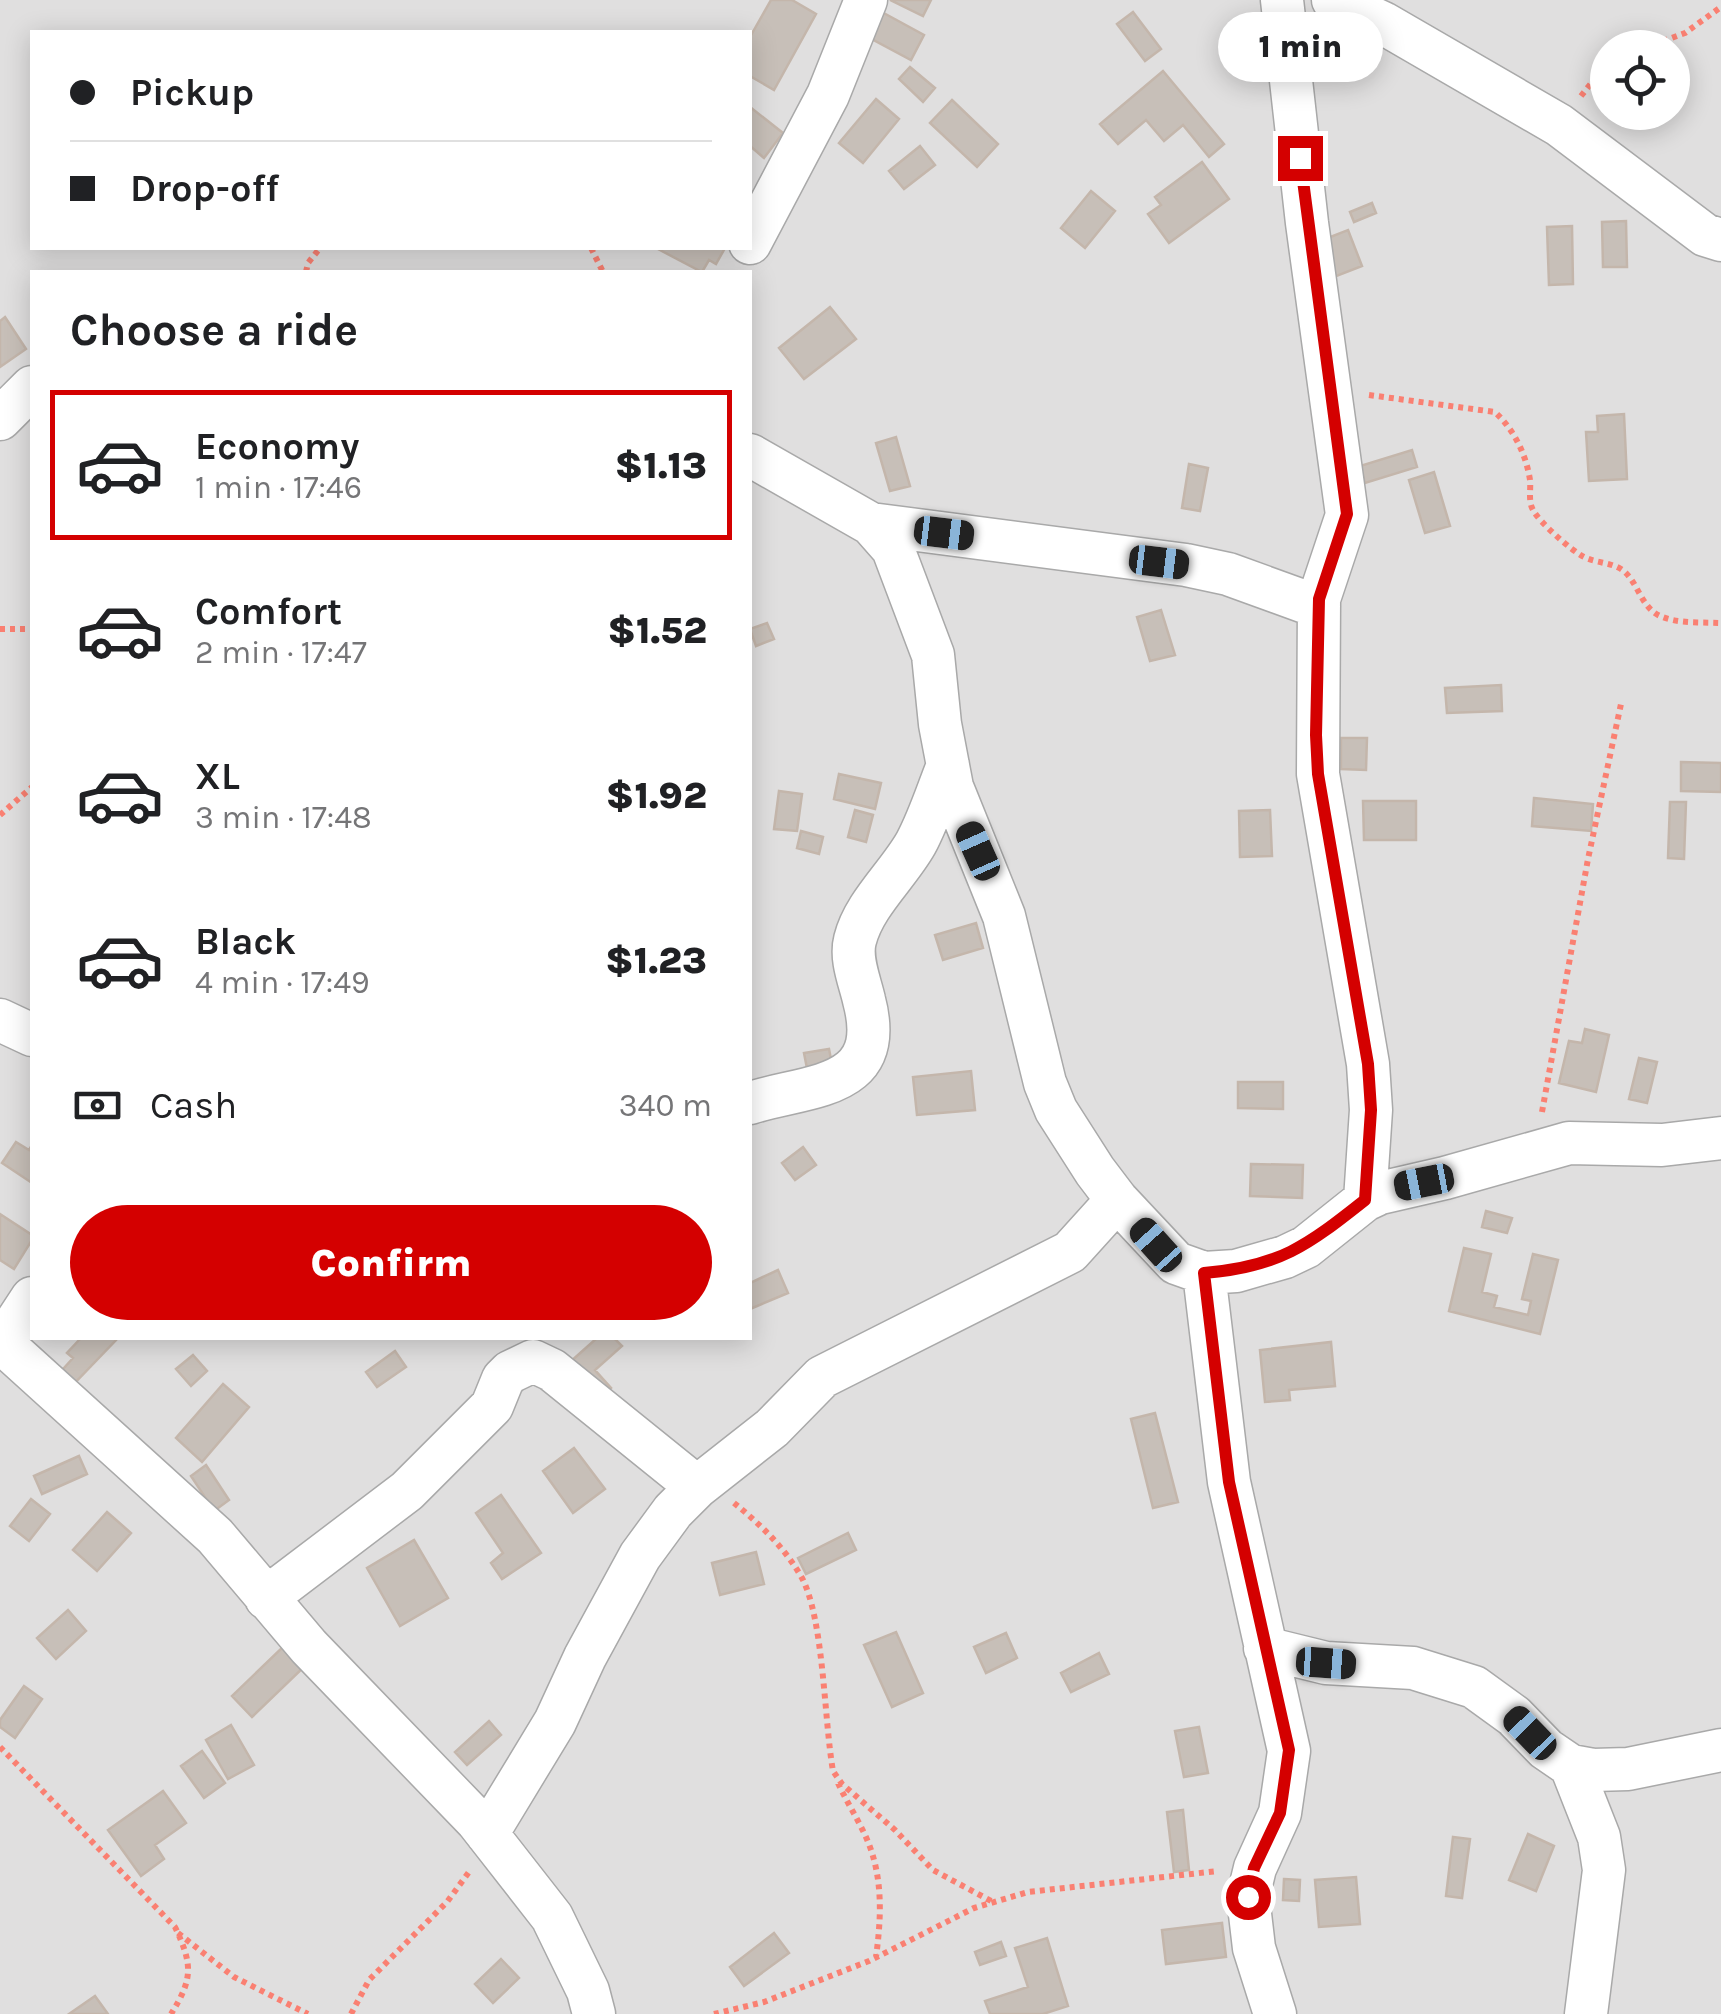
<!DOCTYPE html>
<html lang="en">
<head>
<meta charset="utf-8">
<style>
  body { margin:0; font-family:Karla,sans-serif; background:#f6f6f6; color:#202124; height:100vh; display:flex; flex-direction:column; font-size:38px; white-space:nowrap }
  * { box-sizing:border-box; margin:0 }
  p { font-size:32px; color:#757577 }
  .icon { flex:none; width:55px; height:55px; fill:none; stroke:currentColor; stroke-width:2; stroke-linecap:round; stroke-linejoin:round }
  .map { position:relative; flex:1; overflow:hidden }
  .sheet { position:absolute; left:30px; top:270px; width:722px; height:1070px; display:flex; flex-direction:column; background:#fff; border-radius:0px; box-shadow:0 5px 25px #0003 }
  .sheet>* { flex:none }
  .top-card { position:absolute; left:30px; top:30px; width:722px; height:220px; border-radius:0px; box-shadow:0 5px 25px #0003; display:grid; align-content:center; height:220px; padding:0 40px; background:#fff }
  .fabs { position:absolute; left:1590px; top:30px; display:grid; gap:20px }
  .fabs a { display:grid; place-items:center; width:100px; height:100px; border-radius:50%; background:#fff; box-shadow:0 5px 25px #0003; font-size:50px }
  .end { position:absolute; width:45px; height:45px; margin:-22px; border:12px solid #d40000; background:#fff; box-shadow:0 0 0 5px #fff }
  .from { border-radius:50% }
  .bubble { position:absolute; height:70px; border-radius:35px; background:#fff; box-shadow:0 5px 25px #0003; font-size:32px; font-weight:800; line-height:70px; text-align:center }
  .car { position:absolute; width:30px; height:60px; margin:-30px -15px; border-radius:12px; box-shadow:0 0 8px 2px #0007; background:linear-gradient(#222 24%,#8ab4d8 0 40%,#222 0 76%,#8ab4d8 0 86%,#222 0) }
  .top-card b { display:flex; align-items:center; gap:35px; height:95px; font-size:38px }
  .top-card b+b { border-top:2px solid #e0e0e0 }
  .top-card i { width:25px; height:25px; background:#202124 }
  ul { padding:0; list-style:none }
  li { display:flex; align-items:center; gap:30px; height:150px; margin:0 20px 15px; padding:0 20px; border:5px solid transparent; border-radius:0px }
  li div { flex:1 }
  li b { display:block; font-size:38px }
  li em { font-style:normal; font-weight:800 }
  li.current { border-color:#d40000 }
  li>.icon { width:90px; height:90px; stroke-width:1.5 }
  h2 { padding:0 40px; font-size:45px; line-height:120px }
  .pay { display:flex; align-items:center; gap:25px; height:110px; padding:0 40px; font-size:38px }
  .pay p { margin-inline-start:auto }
  .primary-button { display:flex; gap:20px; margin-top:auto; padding:20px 40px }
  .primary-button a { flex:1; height:115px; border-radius:60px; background:#d40000; color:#fff; font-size:40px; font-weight:800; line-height:115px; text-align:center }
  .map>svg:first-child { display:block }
  .residential { fill:#e0dfdf; fill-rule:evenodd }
  .building { fill:#c7bfb8; stroke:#c4b6ab; stroke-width:2.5 }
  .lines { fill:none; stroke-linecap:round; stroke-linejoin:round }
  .minor-casing { stroke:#a9a9a9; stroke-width:45 }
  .path { stroke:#fa8072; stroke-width:6; stroke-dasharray:5 5; stroke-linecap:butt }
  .minor { stroke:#fff; stroke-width:42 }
  .route { stroke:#d40000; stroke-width:12 }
</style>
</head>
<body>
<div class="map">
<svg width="1721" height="2014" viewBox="0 0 1721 2014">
  <rect width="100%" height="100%" fill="#f2efe9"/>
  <!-- residential -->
  <path class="residential" d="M0 0H1721V2014H0ZM32 32H750V248H32ZM1608 48H1672V112H1608ZM32 272H750V1338H32Z"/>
  <!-- building -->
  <path class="building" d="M771 0H792L816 14 774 90 750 76V37Z
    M890 0H931L923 16Z
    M880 11 924 35 911 60 866 36Z
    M1133 12 1161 49 1145 61 1117 24Z
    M910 67 935 88 923 102 899 79Z
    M1163 71 1224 144 1209 157 1183 125 1164 141 1146 120 1118 144 1100 124Z
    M876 99 899 119 863 163 839 143Z
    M952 100 998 144 977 167 930 123Z
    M750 107 783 133 764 158 750 146Z
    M920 146 935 165 904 189 889 171Z
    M1202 162 1229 199 1169 243 1148 214 1161 205 1155 197Z
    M1091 191 1115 211 1085 248 1061 228Z
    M1372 203 1376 213 1354 222 1350 212Z
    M1626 221 1627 267H1603L1602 222Z
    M1572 226 1573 284 1549 285 1547 227Z
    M1348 230 1362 266 1334 277 1320 241Z
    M656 248H725L716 264 709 260 702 272Z
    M830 307 856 339 804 379 779 348Z
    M5 317 26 349 0 367V321Z
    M1624 414 1627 479 1589 481 1586 432H1598L1597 416Z
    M896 437 910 486 890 491 876 443Z
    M1412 450 1417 467 1365 483 1360 466Z
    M1189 464 1208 468 1200 511 1182 508Z
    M1434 472 1450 526 1425 533 1409 480Z
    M1161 610 1175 655 1150 661 1137 617Z
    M767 623 774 639 756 646 750 629Z
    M1501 685 1502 711 1447 713 1445 688Z
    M1341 738H1367L1366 770 1341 769Z
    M1681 762 1721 763V792L1681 791Z
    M839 774 881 783 875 809 834 799Z
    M779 791 802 794 797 831 774 829Z
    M1534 798 1593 804 1591 831 1532 826Z
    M1363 801H1416V840H1364Z
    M1670 802H1686L1684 859 1668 858Z
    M855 810 873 815 866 842 848 837Z
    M1270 810 1272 856 1240 857 1239 811Z
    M801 831 823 837 819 854 797 848Z
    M976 923 983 948 943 960 935 935Z
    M1585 1029 1609 1035 1596 1092 1559 1083 1569 1041 1582 1043Z
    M829 1049 835 1080 810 1084 804 1053Z
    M1639 1058 1657 1062 1647 1103 1629 1099Z
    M971 1071 975 1110 917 1115 913 1077Z
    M1238 1082H1283V1109L1238 1108Z
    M16 1142 29 1150 32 1145V1183L2 1163Z
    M803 1147 816 1165 795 1180 782 1163Z
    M1251 1164 1303 1165 1302 1198 1250 1196Z
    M1486 1211 1512 1218 1507 1233 1482 1227Z
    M0 1214 32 1235V1240L14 1269 0 1260Z
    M1464 1248 1491 1254 1482 1292 1497 1296 1494 1307 1528 1315 1531 1301 1522 1299 1533 1254 1558 1260 1540 1334 1449 1311Z
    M778 1270 788 1293 750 1309V1283Z
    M81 1338H118L68 1390 55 1378 73 1358 67 1353Z
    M597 1338H614L622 1346 595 1370 611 1388 598 1400 569 1363Z
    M1331 1342 1335 1386 1289 1390 1290 1400 1265 1402 1260 1350Z
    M395 1351 406 1367 377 1387 366 1372Z
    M193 1355 207 1371 191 1386 176 1369Z
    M223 1384 249 1407 202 1462 176 1438Z
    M1155 1413 1178 1502 1153 1508 1131 1419Z
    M574 1448 605 1489 573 1513 543 1471Z
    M79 1456 87 1474 42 1494 34 1476Z
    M206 1465 229 1500 214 1511 191 1476Z
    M501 1495 541 1553 502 1579 491 1563 503 1553 476 1513Z
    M31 1499 50 1514 29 1541 10 1526Z
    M107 1512 131 1533 97 1571 73 1550Z
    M848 1533 856 1550 806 1574 798 1558Z
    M414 1540 448 1598 400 1626 367 1568Z
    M756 1552 764 1584 720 1595 712 1563Z
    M68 1610 86 1631 56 1659 37 1638Z
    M896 1632 923 1693 892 1707 864 1645Z
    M1006 1633 1017 1658 986 1673 974 1647Z
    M286 1644 306 1665 252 1717 232 1696Z
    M1099 1653 1109 1674 1071 1692 1061 1673Z
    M24 1686 42 1699 15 1738 0 1727V1720Z
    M489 1721 501 1735 467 1765 455 1752Z
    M231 1725 254 1765 228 1779 206 1740Z
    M1199 1727 1208 1773 1184 1777 1175 1731Z
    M202 1751 225 1783 204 1798 181 1766Z
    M163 1791 186 1823 155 1845 164 1859 141 1876 108 1830Z
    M1183 1810 1189 1870 1174 1872 1167 1812Z
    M1528 1834 1554 1846 1536 1891 1509 1880Z
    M1453 1837 1470 1839 1462 1898 1446 1896Z
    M1356 1877 1360 1924 1319 1927 1315 1880Z
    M1284 1879 1300 1880 1299 1901 1283 1900Z
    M1222 1923 1226 1957 1166 1964 1162 1930Z
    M774 1933 789 1953 744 1986 730 1967Z
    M1047 1938 1068 2006 1043 2014H990L985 2001 1028 1987 1015 1948Z
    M1001 1942 1006 1956 980 1965 975 1952Z
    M501 1959 519 1978 493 2003 475 1984Z
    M95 1996 108 2014H69Z"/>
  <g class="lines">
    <!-- minor casing -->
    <g class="minor-casing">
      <path id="minor" d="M1282 0 1307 223 1347 515 1319 599 1318 774 1368 1064 1371 1110 1365 1200
        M1333 0 1383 23 1559 125 1705 235 1721 240
        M750 243 828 95 866 0
        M0 419 32 387
        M750 455 871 524 893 549 933 655 940 724 952 787 1004 916 1045 1083 1056 1110 1095 1171 1117 1200 1176 1263 1204 1273 1236 1271 1285 1257 1306 1247 1365 1200 1380 1193 1445 1178 1569 1143 1662 1145 1721 1138
        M871 524 1186 565 1228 574 1319 607
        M0 1020 32 1035
        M750 1103C810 1084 888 1090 864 1000 860 982 850 959 855 940 864 904 898 875 916 843 929 819 938 790 948 765
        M1204 1273 1229 1482 1289 1751 1280 1813 1255 1868 1248 1897 1254 1948 1275 2014
        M2 1343 215 1536 309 1647 477 1821 552 1917 588 1991 594 2014
        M0 1347 32 1298
        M266 1598 407 1491 492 1406 503 1379 510 1372 533 1361 552 1370 697 1487
        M1265 1648 1326 1663 1413 1668 1474 1687 1514 1716 1546 1749 1571 1766 1593 1770 1628 1769 1721 1750
        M1571 1766 1599 1837 1604 1870 1586 2014
        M487 1834 555 1722 585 1657 640 1556 673 1511 697 1487 772 1428 822 1377 1070 1252 1117 1200"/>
    </g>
    <!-- path -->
    <path class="path" d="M1644 48 1685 33 1721 7
      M1581 96 1608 62
      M591 248 603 272
      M306 272 308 263 320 248
      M1369 395 1495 412C1514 430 1526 454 1530 480 1531 490 1528 501 1533 510 1539 522 1572 551 1584 557 1596 563 1609 562 1621 569 1638 580 1640 607 1660 616 1678 624 1701 622 1721 623
      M0 629H32
      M0 815 32 787
      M1542 1112 1588 859 1621 704
      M734 1503C760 1524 785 1548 802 1578 824 1620 824 1720 833 1771L842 1784 895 1830 933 1870 993 1902
      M0 1747 175 1927C193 1965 193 1979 171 2014
      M838 1783C848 1805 862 1825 870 1847 883 1883 881 1920 876 1957
      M178 1933 234 1977 308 2014
      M351 2014 369 1980 447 1902 469 1872
      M714 2014 764 2002 869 1961 974 1908 1028 1892 1218 1871"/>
    <!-- minor -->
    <use href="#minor" class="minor"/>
  </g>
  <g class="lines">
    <!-- route -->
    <path class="route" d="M1248 1897 1254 1868 1280 1813 1289 1750 1229 1482 1204 1273C1279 1267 1307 1246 1365 1200L1371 1110 1368 1064 1318 774 1316 735 1319 599 1347 514 1300 158"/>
  </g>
</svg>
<div class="fabs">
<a><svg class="icon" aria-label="locate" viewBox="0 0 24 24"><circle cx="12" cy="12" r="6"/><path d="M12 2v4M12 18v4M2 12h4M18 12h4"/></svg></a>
</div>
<i class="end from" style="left:1248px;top:1897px"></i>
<i class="end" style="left:1300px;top:158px"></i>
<div class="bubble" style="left:1218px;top:12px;width:165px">1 min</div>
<i class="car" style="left:944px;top:533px;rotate:97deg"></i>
<i class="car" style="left:1159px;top:562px;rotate:97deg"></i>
<i class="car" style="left:978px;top:851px;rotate:336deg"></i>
<i class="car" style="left:1424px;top:1182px;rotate:259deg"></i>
<i class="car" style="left:1156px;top:1245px;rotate:318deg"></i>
<i class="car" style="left:1326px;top:1663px;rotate:94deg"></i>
<i class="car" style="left:1530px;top:1733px;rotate:316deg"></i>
<div class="top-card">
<b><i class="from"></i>Pickup</b>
<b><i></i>Drop-off</b>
</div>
<section class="sheet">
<h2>Choose a ride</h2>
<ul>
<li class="current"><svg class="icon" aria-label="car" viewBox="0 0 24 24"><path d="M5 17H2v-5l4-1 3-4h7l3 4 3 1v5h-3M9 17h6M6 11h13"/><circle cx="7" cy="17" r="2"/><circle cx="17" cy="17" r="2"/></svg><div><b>Economy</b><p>1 min · 17:46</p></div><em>$1.13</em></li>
<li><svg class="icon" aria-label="car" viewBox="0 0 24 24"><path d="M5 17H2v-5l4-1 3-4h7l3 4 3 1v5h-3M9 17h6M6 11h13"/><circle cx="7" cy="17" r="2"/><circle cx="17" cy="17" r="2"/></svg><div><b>Comfort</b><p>2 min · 17:47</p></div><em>$1.52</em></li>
<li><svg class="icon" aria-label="car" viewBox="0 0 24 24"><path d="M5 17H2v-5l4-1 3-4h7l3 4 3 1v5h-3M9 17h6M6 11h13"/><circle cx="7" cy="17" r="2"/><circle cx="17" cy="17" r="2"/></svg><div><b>XL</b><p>3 min · 17:48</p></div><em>$1.92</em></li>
<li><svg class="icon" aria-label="car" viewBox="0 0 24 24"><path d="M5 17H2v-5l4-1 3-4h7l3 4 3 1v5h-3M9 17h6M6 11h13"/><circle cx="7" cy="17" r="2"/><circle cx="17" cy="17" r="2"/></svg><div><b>Black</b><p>4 min · 17:49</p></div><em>$1.23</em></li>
</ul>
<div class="pay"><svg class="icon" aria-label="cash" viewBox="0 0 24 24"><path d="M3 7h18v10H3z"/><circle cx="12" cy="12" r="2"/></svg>Cash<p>340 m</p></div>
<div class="primary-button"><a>Confirm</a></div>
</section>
</div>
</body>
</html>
